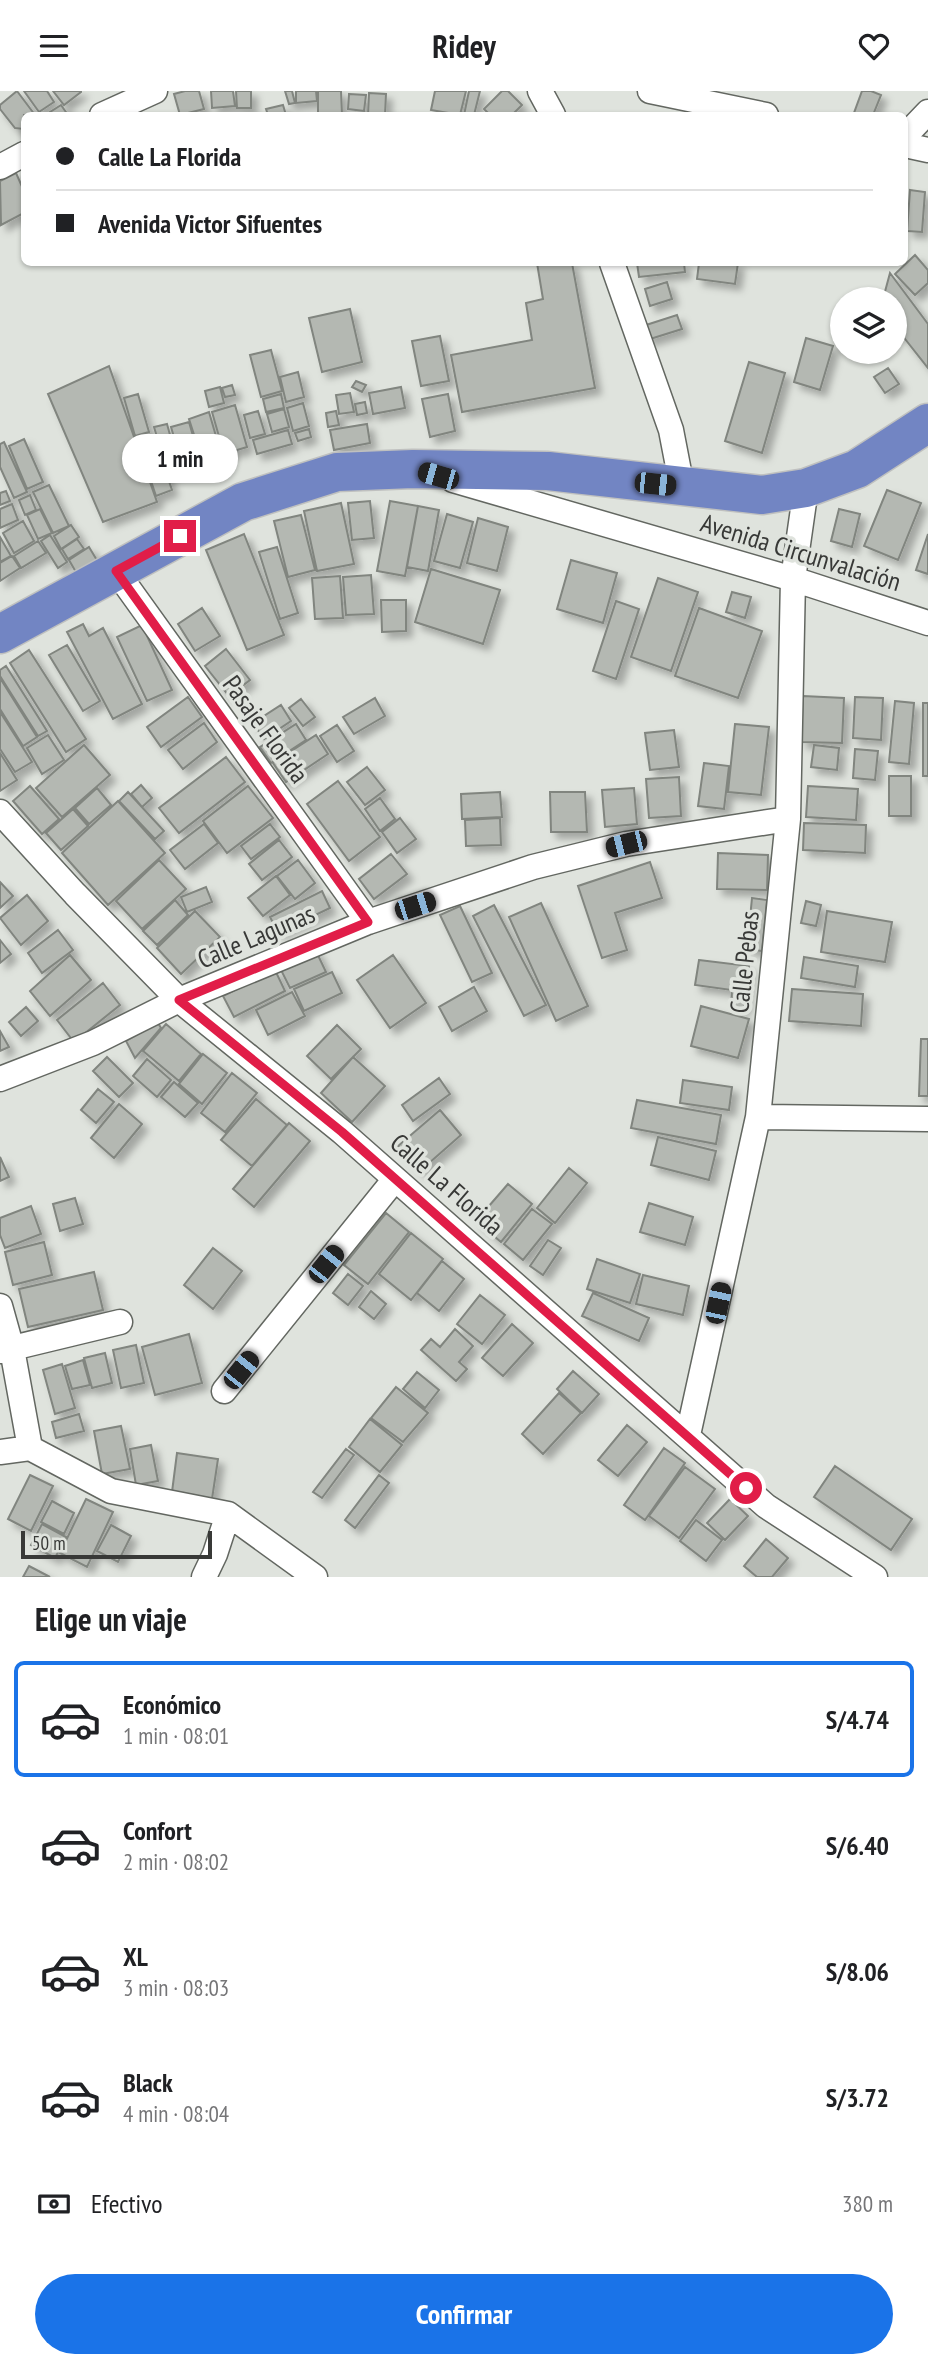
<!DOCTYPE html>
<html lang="es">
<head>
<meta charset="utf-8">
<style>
  body { margin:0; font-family:"PT Sans Narrow",sans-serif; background:#f2f2f2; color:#202124; height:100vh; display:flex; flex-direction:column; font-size:26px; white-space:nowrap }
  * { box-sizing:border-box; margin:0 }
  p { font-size:23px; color:#757577 }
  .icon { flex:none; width:38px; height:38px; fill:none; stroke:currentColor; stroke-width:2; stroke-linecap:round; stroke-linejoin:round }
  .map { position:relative; height:1486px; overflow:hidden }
  .side { display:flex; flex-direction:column; background:#fff; flex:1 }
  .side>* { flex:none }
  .banner { position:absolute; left:21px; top:21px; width:887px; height:154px; border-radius:10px; box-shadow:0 2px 5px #0004; display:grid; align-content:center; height:154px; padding:0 35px; background:#fff }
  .controls { position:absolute; left:830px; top:196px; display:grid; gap:14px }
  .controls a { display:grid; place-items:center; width:77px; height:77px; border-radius:50%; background:#fff; box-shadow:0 2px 5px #0004; font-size:35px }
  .scale { position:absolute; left:21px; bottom:18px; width:191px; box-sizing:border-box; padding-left:7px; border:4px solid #383937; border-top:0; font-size:19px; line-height:24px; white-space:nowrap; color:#383937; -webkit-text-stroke:5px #dfe3dd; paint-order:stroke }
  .end { position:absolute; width:32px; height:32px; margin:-16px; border:9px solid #e11d48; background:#fff; box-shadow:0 0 0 4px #fff }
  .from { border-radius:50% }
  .bubble { position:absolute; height:49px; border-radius:24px; background:#fff; box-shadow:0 2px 5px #0004; font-size:23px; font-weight:700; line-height:49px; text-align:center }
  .car { position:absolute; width:21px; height:42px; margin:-21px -10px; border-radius:9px; box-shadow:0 0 5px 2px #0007; background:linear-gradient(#222 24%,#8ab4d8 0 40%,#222 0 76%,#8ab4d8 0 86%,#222 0) }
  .banner b { display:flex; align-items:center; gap:24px; height:66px; font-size:26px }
  .banner b+b { border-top:2px solid #e0e0e0 }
  .banner i { width:18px; height:18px; background:#202124 }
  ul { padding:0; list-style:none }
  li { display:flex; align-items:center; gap:21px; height:116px; margin:0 14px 10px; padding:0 21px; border:4px solid transparent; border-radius:10px }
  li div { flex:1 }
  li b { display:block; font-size:26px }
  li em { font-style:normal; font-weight:700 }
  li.active { border-color:#1a73e8 }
  li>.icon { width:63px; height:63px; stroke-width:1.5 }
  h2 { padding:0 35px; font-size:32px; line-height:84px }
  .pay { display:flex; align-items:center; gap:18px; height:77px; padding:0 35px; font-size:26px }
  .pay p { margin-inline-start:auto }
  .action { display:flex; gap:14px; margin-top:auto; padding:14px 35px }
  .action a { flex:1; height:80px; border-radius:42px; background:#1a73e8; color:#fff; font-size:28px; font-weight:700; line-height:80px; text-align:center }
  header { display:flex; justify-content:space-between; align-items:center; height:91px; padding:0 35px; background:#fff; font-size:32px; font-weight:700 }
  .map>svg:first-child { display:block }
  .building { fill:#b4b8b2; stroke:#81857f; stroke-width:2; filter:url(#shadow) }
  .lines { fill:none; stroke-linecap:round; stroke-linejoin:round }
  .street-casing { stroke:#636761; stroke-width:27 }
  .highway-casing { stroke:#bfc0bf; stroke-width:41 }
  .street { stroke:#fff; stroke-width:24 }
  .highway { stroke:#7285c3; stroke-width:38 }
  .route { stroke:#e11d48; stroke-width:9 }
  .labels { text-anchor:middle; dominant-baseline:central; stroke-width:7; stroke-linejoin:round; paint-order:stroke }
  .street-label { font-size:26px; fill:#383937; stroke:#dfe3dd }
</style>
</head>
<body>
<header><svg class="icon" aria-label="menu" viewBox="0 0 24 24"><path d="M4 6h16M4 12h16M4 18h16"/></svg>Ridey<svg class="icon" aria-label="heart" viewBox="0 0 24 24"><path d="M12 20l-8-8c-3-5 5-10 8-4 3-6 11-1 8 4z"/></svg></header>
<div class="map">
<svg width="928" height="1486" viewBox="0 0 928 1486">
  <defs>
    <filter id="shadow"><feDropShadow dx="6" dy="6" stdDeviation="3.5" flood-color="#0004"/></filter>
  </defs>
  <rect width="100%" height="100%" fill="#dfe3dd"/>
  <!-- building -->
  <path class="building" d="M17 0 35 24H24L23 38 15 37 0 18V14Z
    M24 0H47L54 11 39 21Z
    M53 0H81V1L64 14Z
    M185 0H199L204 18 180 24 174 3Z
    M211 0H233L235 15 212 17Z
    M236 0H251V17H237Z
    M285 0H292L295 12 289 13Z
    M296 0H316L317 10 296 12Z
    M318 0H341L342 23H318Z
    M435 0H466L460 24 431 19Z
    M469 0H480L474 24H464Z
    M502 0H508L522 14 512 24H490L484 18Z
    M862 0H871L881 4 873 24 854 22Z
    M369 2 386 3 385 24H368Z
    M349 3 366 4 364 20 348 18Z
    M61 14 68 24H48L47 23Z
    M283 14 286 24H268L266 18Z
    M16 82 24 100V122L1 134 0 90Z
    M910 99 925 101 922 141 907 140Z
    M915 164 928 179V192L915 204 895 183Z
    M537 172H572L595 297 462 321 451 264 532 249 526 212 543 208Z
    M637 172H684L685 181 639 186Z
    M699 172H738L735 193 697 188Z
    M890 182 928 233V277L894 234V208H883Z
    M667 191 672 208 650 215 645 198Z
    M350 218 362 271 322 281 309 227Z
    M677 224 682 238 647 249 643 235Z
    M440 245 449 290 421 295 412 250Z
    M806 247 833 255 820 299 794 291Z
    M271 259 282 300 261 306 250 264Z
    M749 271 785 282 762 362 725 350Z
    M109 275 157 411 103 431 48 303Z
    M888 277 899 293 885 302 874 286Z
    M298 281 304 306 286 311 280 286Z
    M356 290 366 294 362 301 352 296Z
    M232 294 235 304 225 306 222 297Z
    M220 296 224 312 209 316 205 300Z
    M401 296 405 317 373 323 369 302Z
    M350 302 354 321 339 323 336 304Z
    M138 303 149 341 135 345 124 307Z
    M281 303 284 317 266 321 263 308Z
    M448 303 455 340 430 346 422 308Z
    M365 311 367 322 357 324 355 313Z
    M303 312 309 335 293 340 287 317Z
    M235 314 247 356 224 363 212 321Z
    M284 318 289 336 272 341 267 323Z
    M258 320 265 343 250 347 244 324Z
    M336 320 339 334 328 336 326 322Z
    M209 321 222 366 203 372 189 328Z
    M189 331 202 376 184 380 171 336Z
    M167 333 180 380 168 383 154 336Z
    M367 333 370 352 334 359 330 339Z
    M309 338 311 346 298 350 295 342Z
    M288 339 292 353 257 363 253 349Z
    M24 348 43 391 27 398 9 355Z
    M4 351 27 401 14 407 0 376V353Z
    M161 367 172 399 156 405 145 372Z
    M49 394 69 435 53 442 33 401Z
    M887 399 921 412 898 469 864 455Z
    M6 400 10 410 0 414V402Z
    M30 404 36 419 25 424 19 409Z
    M370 410 374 447 352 449 348 412Z
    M390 410 418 415 405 485 377 480Z
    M341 412 354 473 317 480 304 420Z
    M12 413 18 429 0 437V418Z
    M418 415 439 419 428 480 407 476Z
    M40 418 52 442 38 448 27 424Z
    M839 418 860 423 852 456 831 450Z
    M447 423 473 431 460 477 434 470Z
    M301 424 315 479 288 486 274 430Z
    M478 427 508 436 497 480 467 472Z
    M23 430 34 450 14 462 3 442Z
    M71 434 79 446 61 458 54 445Z
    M244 443 284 544 247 559 206 459Z
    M928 443V483L916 479Z
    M50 444 67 471 58 477 41 450Z
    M0 446 11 465 0 471Z
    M77 448 84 458 68 468 62 458Z
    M38 450 46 462 21 477 14 465Z
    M89 456 98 471 77 483 69 469Z
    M277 456 298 522 280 528 259 461Z
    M12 465 20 477 0 490V472Z
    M571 469 617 482 603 532 557 518Z
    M431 478 500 499 483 553 415 531Z
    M371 484 374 523 346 524 343 486Z
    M340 485 343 527 315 528 312 487Z
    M658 487 698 501 671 580 631 566Z
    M732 501 751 506 745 527 726 521Z
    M381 509H406V540L382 541Z
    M616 510 639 518 616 588 593 580Z
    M202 517 220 545 195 560 178 533Z
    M699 517 762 540 738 607 675 585Z
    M83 533 89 545 103 537 142 613 113 628 67 541Z
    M142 534 172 599 147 610 117 546Z
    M67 554 100 610 83 620 49 564Z
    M226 558 250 589 229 605 205 575Z
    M29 559 86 648 66 661 10 572Z
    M6 575 47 640 38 645 0 585V579Z
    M0 587 37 646 23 655 0 618Z
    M803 605 844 607 842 652 801 651Z
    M188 606 202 626 161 656 147 636Z
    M855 606 883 607 881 649 853 647Z
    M375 607 385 625 354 643 343 626Z
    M301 608 315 626 303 635 289 617Z
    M895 610 914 612 909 673 889 671Z
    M923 612H928V685H923Z
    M281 614 291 630 264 648 253 632Z
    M0 621 32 671 15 681 0 658Z
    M204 632 217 651 183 678 168 659Z
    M296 633 306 649 271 672 260 656Z
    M735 633 769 636 761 704 728 701Z
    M337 634 354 660 337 671 320 645Z
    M674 639 679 676 650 679 645 642Z
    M48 644 64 669 42 683 27 657Z
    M316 644 328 663 286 691 273 672Z
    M84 654 110 684 62 726 36 697Z
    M814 654 839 657 837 679 811 676Z
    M855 658 878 660 875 689 853 687Z
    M0 662 17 689 0 700Z
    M226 666 245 691 179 742 159 717Z
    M704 672 729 675 724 718 698 715Z
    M367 676 385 699 365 714 347 691Z
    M889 685H911V725H889Z
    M679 686 681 725 649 727 646 688Z
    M338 690 380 746 349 770 307 713Z
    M141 694 152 707 142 716 131 703Z
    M30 695 59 728 42 743 13 710Z
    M248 695 273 727 227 762 203 730Z
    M808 695 858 698 856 729 806 726Z
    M97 697 111 714 89 733 75 717Z
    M634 697 637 733 605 736 602 699Z
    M128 701 164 740 155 748 119 710Z
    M500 701 502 726 462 728 461 703Z
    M550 701H585L587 741H551Z
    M380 707 395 728 380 740 365 718Z
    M118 710 165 762 108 814 62 762Z
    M73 718 88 735 61 759 46 742Z
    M400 727 416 748 397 762 382 741Z
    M500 727 501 754 466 755 465 729Z
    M804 732 866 734 865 762 803 759Z
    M204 733 218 752 185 778 170 759Z
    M270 733 280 746 251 768 241 755Z
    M279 749 292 766 262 789 249 773Z
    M718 762 768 764 767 799 717 798Z
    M391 763 407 783 374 808 359 788Z
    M159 769 186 798 142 838 116 810Z
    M298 769 315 792 295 808 277 785Z
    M650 771 662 807 615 822 627 859 602 867 578 795Z
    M276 785 290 804 263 825 248 807Z
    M0 791 13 805 0 817Z
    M206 796 212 811 187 821 181 806Z
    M322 800 330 817 278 842 270 826Z
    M27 804 48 830 21 854 0 827Z
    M752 807 767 809 762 860 747 858Z
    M175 809 188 824 157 854 143 840Z
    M806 810 821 814 816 835 801 832Z
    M541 812 588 915 556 930 509 826Z
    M494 814 546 914 524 925 473 825Z
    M460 815 492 882 472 891 440 824Z
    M195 820 220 846 181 883 157 857Z
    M827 820 892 831 885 871 821 861Z
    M58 839 73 859 42 882 28 862Z
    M0 849 11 863 0 872Z
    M315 858 326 881 290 897 279 875Z
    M70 864 91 889 50 925 30 900Z
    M393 864 426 912 390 937 357 889Z
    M804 866 858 875 855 896 801 887Z
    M699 869 749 875 744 918 731 916 732 899 695 894Z
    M275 879 285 900 234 926 223 905Z
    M332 881 342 902 304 920 294 898Z
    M103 892 120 914 74 951 57 929Z
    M474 896 487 920 452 940 439 916Z
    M792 898 863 903 861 935 789 930Z
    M292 901 305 925 268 944 256 919Z
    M701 915 749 928 738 967 691 955Z
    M26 916 38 930 21 945 9 931Z
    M158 932 161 937 135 967 126 950Z
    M166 933 201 963 179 990 143 960Z
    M337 934 361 958 331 988 307 965Z
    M0 940 9 956 0 960Z
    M921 948H928V1005H919Z
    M203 963 227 982 202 1013 179 993Z
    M107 966 133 992 119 1006 93 980Z
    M353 966 385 995 352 1031 321 1002Z
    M147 968 171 989 157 1006 133 985Z
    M232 982 257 1002 225 1041 201 1022Z
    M439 987 450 1003 413 1030 402 1014Z
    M683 989 732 996 729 1019 680 1012Z
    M174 991 198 1012 185 1026 161 1006Z
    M98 998 114 1011 96 1032 81 1019Z
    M256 1008 287 1034 252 1075 221 1049Z
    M637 1009 721 1024 716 1053 631 1037Z
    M119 1013 142 1033 114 1067 91 1047Z
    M440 1019 461 1044 420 1080 398 1055Z
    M289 1032 310 1050 254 1116 233 1098Z
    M658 1046 716 1060 709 1089 651 1074Z
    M0 1066 9 1086 0 1090Z
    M569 1077 587 1092 555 1132 537 1117Z
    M508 1093 532 1113 501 1151 476 1130Z
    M75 1107 83 1133 60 1140 53 1113Z
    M649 1112 693 1126 685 1154 640 1141Z
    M31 1115 41 1143 5 1157 0 1144V1127Z
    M532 1118 552 1133 523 1169 504 1153Z
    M386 1122 409 1141 368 1193 344 1174Z
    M411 1142 443 1168 411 1209 379 1183Z
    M548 1149 561 1157 543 1184 530 1175Z
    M44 1151 52 1184 13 1194 5 1161Z
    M213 1157 242 1180 213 1218 184 1194Z
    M597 1168 640 1183 630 1212 587 1198Z
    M442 1170 464 1188 439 1220 417 1202Z
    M94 1181 103 1219 28 1236 19 1198Z
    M348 1183 363 1195 348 1214 333 1202Z
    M643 1184 689 1195 683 1224 636 1213Z
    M371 1200 386 1213 374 1228 359 1216Z
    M593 1202 649 1227 639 1250 582 1225Z
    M480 1204 505 1224 482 1253 457 1233Z
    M512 1233 533 1252 503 1285 482 1267Z
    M455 1238 473 1255 459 1271 467 1278 456 1290 421 1259 431 1248 440 1256Z
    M189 1243 202 1292 155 1304 142 1256Z
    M136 1254 144 1292 121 1297 113 1259Z
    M105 1262 112 1292 92 1297 84 1267Z
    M83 1269 90 1294 72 1298 65 1275Z
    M62 1273 75 1317 55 1323 43 1279Z
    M573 1280 599 1303 582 1322 557 1298Z
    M417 1281 439 1299 425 1317 403 1298Z
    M396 1296 428 1322 403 1351 371 1327Z
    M559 1302 581 1322 543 1363 522 1343Z
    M79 1323 84 1340 56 1347 52 1331Z
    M370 1328 402 1354 380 1381 349 1356Z
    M627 1334 647 1351 618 1385 598 1369Z
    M121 1335 130 1378 102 1383 94 1340Z
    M151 1354 158 1390 136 1394 130 1358Z
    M664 1357 685 1372 645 1429 624 1414Z
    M346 1358 354 1364 322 1407 313 1401Z
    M177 1362 218 1368 212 1408 172 1401Z
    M835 1375 912 1428 891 1459 814 1406Z
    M685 1376 715 1398 679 1447 649 1425Z
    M30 1384 53 1395 31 1440 8 1428Z
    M379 1384 389 1392 355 1437 345 1429Z
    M86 1408 113 1421 87 1476 60 1462Z
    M730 1408 748 1425 725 1449 707 1432Z
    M52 1410 74 1422 64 1443 41 1431Z
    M696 1429 722 1449 706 1470 680 1450Z
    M42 1433 66 1446 55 1467 31 1454Z
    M111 1434 131 1445 118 1471 97 1460Z
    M766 1448 788 1467 772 1486H757L744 1475Z
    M29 1475 50 1486H23Z"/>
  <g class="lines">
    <!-- street casing -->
    <g class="street-casing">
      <path id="street" d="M540 0 553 24
        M650 0 766 24
        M102 24 155 0
        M905 45 928 21
        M905 54 928 59
        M0 76 24 63
        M612 172 671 339 682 396
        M453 389 793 488 928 532
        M116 480 368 831
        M0 721 75 803 179 909 342 1041 766 1415 875 1486
        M0 988 93 952 179 909 368 831 533 776 626 753 788 728
        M758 1026 928 1028
        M0 1215 12 1258 30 1357
        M0 1260 120 1231
        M224 1300 395 1088
        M688 1344 758 1026 788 728 793 488 806 397
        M30 1357 111 1400 228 1423 315 1486
        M0 1361 30 1357
        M204 1486 215 1463 228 1423"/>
    </g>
    <!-- highway casing -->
    <g class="highway-casing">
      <path id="highway" d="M0 543 243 411 337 381 413 378 548 380 762 404 806 397 857 378 928 332"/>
    </g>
    <!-- street -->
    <use href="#street" class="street"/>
    <!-- highway -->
    <use href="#highway" class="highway"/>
  </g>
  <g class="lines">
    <!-- route -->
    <path class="route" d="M180 445 116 480 368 831 179 909 342 1041 746 1397"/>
  </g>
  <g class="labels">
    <!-- street labels -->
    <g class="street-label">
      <text transform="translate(801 461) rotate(17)">Avenida Circunvalación</text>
      <text transform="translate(266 638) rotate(54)">Pasaje Florida</text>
      <text transform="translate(256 845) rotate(-23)">Calle Lagunas</text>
      <text transform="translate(744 871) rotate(-84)">Calle Pebas</text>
      <text transform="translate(447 1093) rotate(41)">Calle La Florida</text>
    </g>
  </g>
</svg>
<div class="controls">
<a><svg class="icon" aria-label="layers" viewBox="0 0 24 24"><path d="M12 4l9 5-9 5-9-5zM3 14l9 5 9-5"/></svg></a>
</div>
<div class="scale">50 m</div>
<i class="end from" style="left:746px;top:1397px"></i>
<i class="end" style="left:180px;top:445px"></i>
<div class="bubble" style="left:122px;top:343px;width:116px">1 min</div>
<i class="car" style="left:438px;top:385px;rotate:286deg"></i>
<i class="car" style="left:655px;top:393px;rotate:96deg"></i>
<i class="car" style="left:626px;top:753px;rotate:256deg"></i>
<i class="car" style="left:415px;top:815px;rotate:72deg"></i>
<i class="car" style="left:326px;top:1173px;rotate:39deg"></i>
<i class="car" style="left:718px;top:1212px;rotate:12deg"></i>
<i class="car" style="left:241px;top:1279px;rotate:39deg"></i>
<div class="banner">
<b><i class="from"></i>Calle La Florida</b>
<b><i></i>Avenida Victor Sifuentes</b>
</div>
</div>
<section class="side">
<h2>Elige un viaje</h2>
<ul>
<li class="active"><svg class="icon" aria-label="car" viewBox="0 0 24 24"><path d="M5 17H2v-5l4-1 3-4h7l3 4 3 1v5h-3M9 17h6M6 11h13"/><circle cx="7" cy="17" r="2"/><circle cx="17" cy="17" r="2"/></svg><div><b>Económico</b><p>1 min · 08:01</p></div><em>S/4.74</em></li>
<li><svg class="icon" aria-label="car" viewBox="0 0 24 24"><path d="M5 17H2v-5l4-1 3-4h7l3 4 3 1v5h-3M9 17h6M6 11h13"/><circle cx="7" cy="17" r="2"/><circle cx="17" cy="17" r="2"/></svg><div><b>Confort</b><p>2 min · 08:02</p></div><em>S/6.40</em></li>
<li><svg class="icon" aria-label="car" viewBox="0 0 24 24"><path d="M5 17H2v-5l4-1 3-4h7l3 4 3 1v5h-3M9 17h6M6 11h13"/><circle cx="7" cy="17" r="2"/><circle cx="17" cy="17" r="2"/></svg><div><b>XL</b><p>3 min · 08:03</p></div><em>S/8.06</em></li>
<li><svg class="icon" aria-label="car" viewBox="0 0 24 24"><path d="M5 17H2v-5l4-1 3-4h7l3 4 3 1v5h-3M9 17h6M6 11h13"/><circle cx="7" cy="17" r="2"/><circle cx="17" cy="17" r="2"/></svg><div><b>Black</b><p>4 min · 08:04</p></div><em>S/3.72</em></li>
</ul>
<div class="pay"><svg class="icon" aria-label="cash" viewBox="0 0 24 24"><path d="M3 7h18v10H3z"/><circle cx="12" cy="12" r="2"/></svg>Efectivo<p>380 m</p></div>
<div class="action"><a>Confirmar</a></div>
</section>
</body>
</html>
